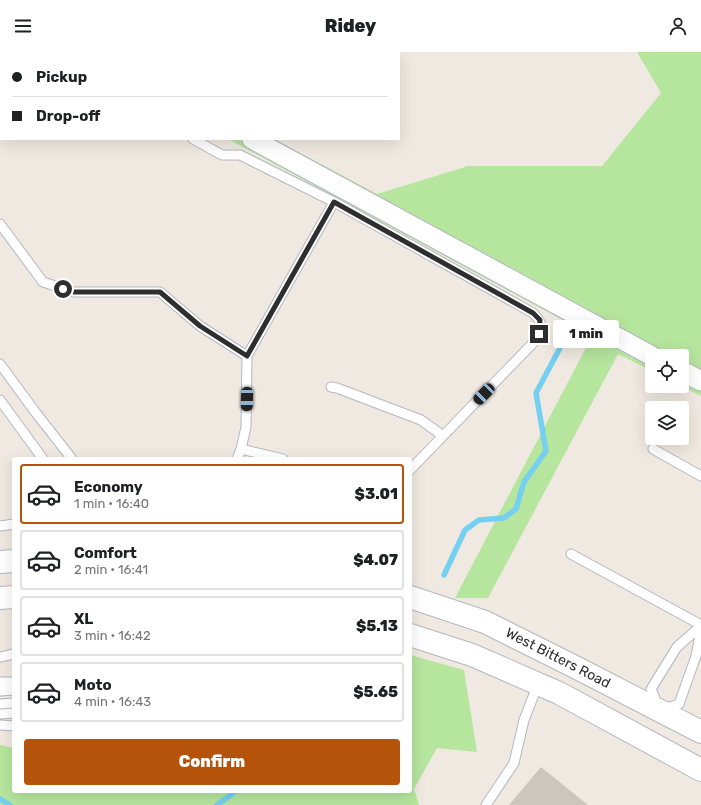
<!DOCTYPE html>
<html lang="en">
<head>
<meta charset="utf-8">
<style>
  body { margin:0; font-family:Rubik,sans-serif; background:#f2f2f2; color:#202124; height:100vh; display:flex; flex-direction:column; font-size:15px; white-space:nowrap }
  * { box-sizing:border-box; margin:0 }
  p { font-size:13px; color:#757577 }
  .icon { flex:none; width:22px; height:22px; fill:none; stroke:currentColor; stroke-width:2; stroke-linecap:round; stroke-linejoin:round }
  .map { position:relative; flex:1; overflow:hidden }
  .drawer { position:absolute; left:12px; top:405px; width:400px; height:336px; display:flex; flex-direction:column; background:#fff; border-radius:4px; box-shadow:0 4px 16px #0002 }
  .drawer>* { flex:none }
  .guide { position:absolute; left:0px; top:0px; width:400px; height:88px; box-shadow:0 4px 16px #0002; display:grid; align-content:center; height:88px; padding:0 12px; background:#fff }
  .fabs { position:absolute; left:645px; top:297px; display:grid; gap:8px }
  .fabs a { display:grid; place-items:center; width:44px; height:44px; border-radius:4px; background:#fff; box-shadow:0 4px 16px #0002; font-size:20px }
  .end { position:absolute; width:18px; height:18px; margin:-9px; border:5px solid #2e2e2e; background:#fff; box-shadow:0 0 0 2px #fff }
  .from { border-radius:50% }
  .bubble { position:absolute; height:28px; border-radius:4px; background:#fff; box-shadow:0 4px 16px #0002; font-size:13px; font-weight:800; line-height:28px; text-align:center }
  .car { position:absolute; width:12px; height:24px; margin:-12px -6px; border-radius:5px; box-shadow:0 0 3px 1px #0007; background:linear-gradient(#222 24%,#8ab4d8 0 40%,#222 0 76%,#8ab4d8 0 86%,#222 0) }
  .guide b { display:flex; align-items:center; gap:14px; height:38px; font-size:15px }
  .guide b+b { border-top:1px solid #e0e0e0 }
  .guide i { width:10px; height:10px; background:#202124 }
  ul { padding:7px 0 0; list-style:none }
  li { display:flex; align-items:center; gap:12px; height:60px; margin:0 8px 6px; padding:0 4px; border:2px solid #e0e0e0; border-radius:4px }
  li div { flex:1 }
  li b { display:block; font-size:15px }
  li em { font-style:normal; font-weight:800 }
  li.active { border-color:#b45309 }
  li>.icon { width:36px; height:36px; stroke-width:1.5 }
  .action { display:flex; gap:8px; margin-top:auto; padding:8px 12px }
  .action a { flex:1; height:46px; border-radius:4px; background:#b45309; color:#fff; font-size:16px; font-weight:800; line-height:46px; text-align:center }
  header { display:flex; justify-content:space-between; align-items:center; height:52px; padding:0 12px; background:#fff; font-size:18px; font-weight:800 }
  .map>svg:first-child { display:block }
  .green { fill:#b6e59e }
  .lines { fill:none; stroke-linecap:round; stroke-linejoin:round }
  .stream { stroke:#75cff0; stroke-width:5.5 }
  .building { fill:#cbc7bf }
  .lane-casing { stroke:#b4b7c1; stroke-width:11 }
  .street-casing { stroke:#b4b7c1; stroke-width:21 }
  .secondary-casing { stroke:#b4b7c1; stroke-width:24 }
  .lane { stroke:#fff; stroke-width:9 }
  .street { stroke:#fff; stroke-width:19 }
  .secondary { stroke:#fff; stroke-width:22 }
  .route { stroke:#2e2e2e; stroke-width:5 }
  .labels { text-anchor:middle; dominant-baseline:central; stroke-width:3; stroke-linejoin:round; paint-order:stroke }
  .street-label { font-size:14px; fill:#2e2e2e; stroke:#fff }
</style>
</head>
<body>
<header><svg class="icon" aria-label="menu" viewBox="0 0 24 24"><path d="M4 6h16M4 12h16M4 18h16"/></svg>Ridey<svg class="icon" aria-label="person" viewBox="0 0 24 24"><circle cx="12" cy="8" r="4"/><path d="M4 21q1-7 8-7t8 7"/></svg></header>
<div class="map">
<svg width="701" height="753" viewBox="0 0 701 753">
  <rect width="100%" height="100%" fill="#efe9e1"/>
  <!-- green -->
  <path class="green" d="M68 0H232L231 1Z
    M637 0H701V344L681 334 682 304H652V319L618 302 488 546H455L592 284 228 87H274L377 142 468 114H602L661 41Z
    M410 603 464 618 477 700 437 696 414 737 419 753H0V693L14 696V739H410Z"/>
  <g class="lines">
    <!-- stream -->
    <path class="stream" d="M444 523 465 478 479 468 504 466 516 457 524 430 546 399 536 341 560 296
      M0 747 10 753
      M217 753 236 739"/>
  </g>
  <!-- building -->
  <path class="building" d="M541 715 588 753H509Z"/>
  <g class="lines">
    <!-- lane casing -->
    <g class="lane-casing">
      <path id="lane" d="M33 0 34 1
        M193 87 222 103H240L334 150 533 261C543 271 543 275 536 288L410 418
        M0 172 43 230 74 240H160L200 274 247 304
        M0 312 36 361 72 407
        M331 335 337 336 421 368 443 384
        M0 348 43 407
        M241 397 283 407
        M653 397 701 424
        M237 407 241 397 246 375 247 304 334 150
        M0 474 14 472
        M571 502 701 573
        M701 574 677 595 651 637 660 658 679 652 696 604 701 578
        M0 605 14 602
        M0 630H14
        M0 639 14 638
        M0 652 14 651
        M1 662 14 661
        M0 673 14 674
        M486 753 514 711 524 668 538 632"/>
    </g>
    <!-- street casing -->
    <g class="street-casing">
      <path id="street" d="M91 0 93 1
        M252 87 652 304
        M682 319 701 329"/>
    </g>
    <!-- secondary casing -->
    <g class="secondary-casing">
      <path id="secondary" d="M0 510 14 509
        M410 545 485 570 579 617 701 680
        M0 546 14 545
        M410 583 472 603 559 641 701 718"/>
    </g>
    <!-- lane -->
    <use href="#lane" class="lane"/>
    <!-- street -->
    <use href="#street" class="street"/>
    <!-- secondary -->
    <use href="#secondary" class="secondary"/>
  </g>
  <g class="lines">
    <!-- route -->
    <path class="route" d="M63 237 74 240H160L200 274 247 304 334 150 533 261 540 268 539 282"/>
  </g>
  <g class="labels">
    <!-- street labels -->
    <g class="street-label">
      <text transform="translate(558 606) rotate(27)">West Bitters Road</text>
    </g>
  </g>
</svg>
<div class="fabs">
<a><svg class="icon" aria-label="locate" viewBox="0 0 24 24"><circle cx="12" cy="12" r="6"/><path d="M12 2v4M12 18v4M2 12h4M18 12h4"/></svg></a>
<a><svg class="icon" aria-label="layers" viewBox="0 0 24 24"><path d="M12 4l9 5-9 5-9-5zM3 14l9 5 9-5"/></svg></a>
</div>
<i class="end from" style="left:63px;top:237px"></i>
<i class="end" style="left:539px;top:282px"></i>
<div class="bubble" style="left:553px;top:268px;width:66px">1 min</div>
<i class="car" style="left:484px;top:342px;rotate:224deg"></i>
<i class="car" style="left:247px;top:347px;rotate:181deg"></i>
<div class="guide">
<b><i class="from"></i>Pickup</b>
<b><i></i>Drop-off</b>
</div>
<section class="drawer">
<ul>
<li class="active"><svg class="icon" aria-label="car" viewBox="0 0 24 24"><path d="M5 17H2v-5l4-1 3-4h7l3 4 3 1v5h-3M9 17h6M6 11h13"/><circle cx="7" cy="17" r="2"/><circle cx="17" cy="17" r="2"/></svg><div><b>Economy</b><p>1 min · 16:40</p></div><em>$3.01</em></li>
<li><svg class="icon" aria-label="car" viewBox="0 0 24 24"><path d="M5 17H2v-5l4-1 3-4h7l3 4 3 1v5h-3M9 17h6M6 11h13"/><circle cx="7" cy="17" r="2"/><circle cx="17" cy="17" r="2"/></svg><div><b>Comfort</b><p>2 min · 16:41</p></div><em>$4.07</em></li>
<li><svg class="icon" aria-label="car" viewBox="0 0 24 24"><path d="M5 17H2v-5l4-1 3-4h7l3 4 3 1v5h-3M9 17h6M6 11h13"/><circle cx="7" cy="17" r="2"/><circle cx="17" cy="17" r="2"/></svg><div><b>XL</b><p>3 min · 16:42</p></div><em>$5.13</em></li>
<li><svg class="icon" aria-label="car" viewBox="0 0 24 24"><path d="M5 17H2v-5l4-1 3-4h7l3 4 3 1v5h-3M9 17h6M6 11h13"/><circle cx="7" cy="17" r="2"/><circle cx="17" cy="17" r="2"/></svg><div><b>Moto</b><p>4 min · 16:43</p></div><em>$5.65</em></li>
</ul>
<div class="action"><a>Confirm</a></div>
</section>
</div>
</body>
</html>
